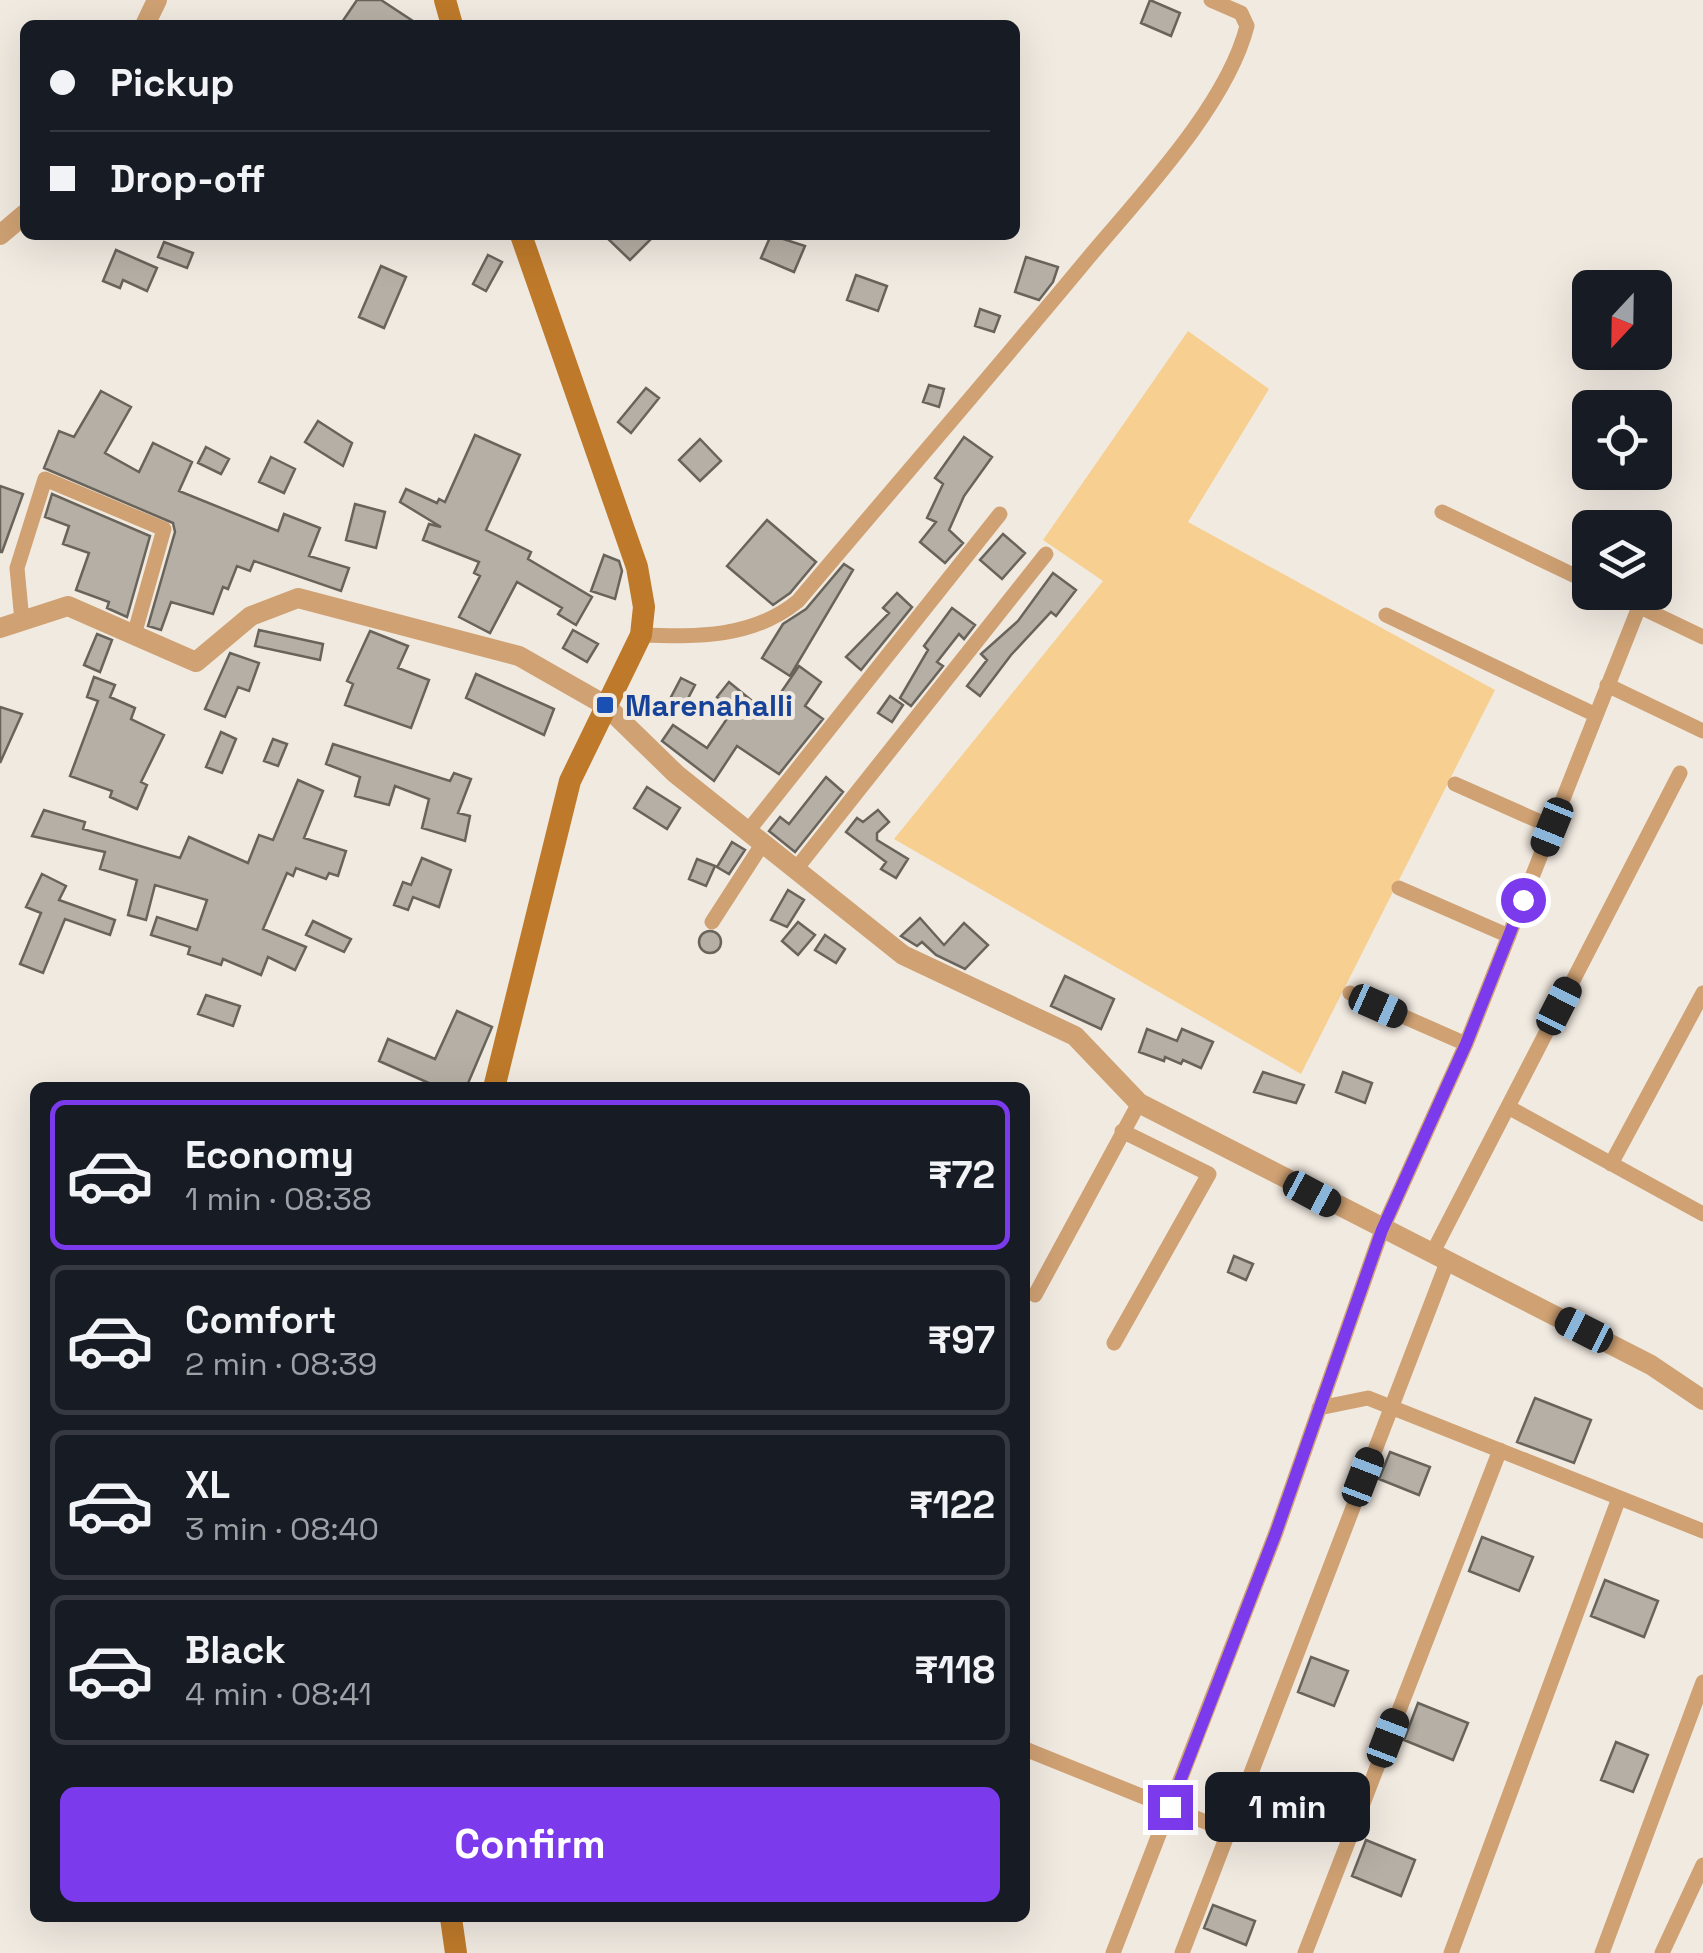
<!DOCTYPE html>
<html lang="en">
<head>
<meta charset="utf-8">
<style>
  body { margin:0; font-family:"Space Grotesk",sans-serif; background:#242831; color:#f1f3f6; height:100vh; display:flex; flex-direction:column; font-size:38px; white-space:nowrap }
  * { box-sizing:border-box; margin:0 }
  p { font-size:32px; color:#9ea1a6 }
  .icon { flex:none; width:55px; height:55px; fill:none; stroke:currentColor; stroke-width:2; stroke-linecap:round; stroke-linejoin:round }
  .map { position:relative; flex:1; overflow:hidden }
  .details { position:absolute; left:30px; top:1082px; width:1000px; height:840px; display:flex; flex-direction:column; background:#171b24; border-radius:15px; box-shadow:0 10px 40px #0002 }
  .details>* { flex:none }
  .top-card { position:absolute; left:20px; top:20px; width:1000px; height:220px; border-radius:15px; box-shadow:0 10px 40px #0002; display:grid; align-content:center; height:220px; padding:0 30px; background:#171b24 }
  .needle { width:65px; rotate:202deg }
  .fabs { position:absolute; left:1572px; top:270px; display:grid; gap:20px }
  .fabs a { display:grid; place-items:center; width:100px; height:100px; border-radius:15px; background:#171b24; box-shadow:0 10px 40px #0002; font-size:50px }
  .end { position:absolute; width:45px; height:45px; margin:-22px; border:12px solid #7c3aed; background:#fff; box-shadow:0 0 0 5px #fff }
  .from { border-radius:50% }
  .bubble { position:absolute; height:70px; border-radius:15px; background:#171b24; box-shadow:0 10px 40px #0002; font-size:32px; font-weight:700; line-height:70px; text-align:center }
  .car { position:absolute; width:30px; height:60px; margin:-30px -15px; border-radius:12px; box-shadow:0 0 8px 2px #0007; background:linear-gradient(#222 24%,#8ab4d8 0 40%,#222 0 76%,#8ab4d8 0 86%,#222 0) }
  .top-card b { display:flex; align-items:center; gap:35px; height:95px; font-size:38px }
  .top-card b+b { border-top:2px solid #363941 }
  .top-card i { width:25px; height:25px; background:#f1f3f6 }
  ul { padding:18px 0 0; list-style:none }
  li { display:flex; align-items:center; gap:30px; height:150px; margin:0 20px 15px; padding:0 10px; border:5px solid #363941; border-radius:15px }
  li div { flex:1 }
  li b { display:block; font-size:38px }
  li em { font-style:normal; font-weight:700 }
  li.current { border-color:#7c3aed }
  li>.icon { width:90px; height:90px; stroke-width:1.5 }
  .cta { display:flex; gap:20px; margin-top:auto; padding:20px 30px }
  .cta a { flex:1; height:115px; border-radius:15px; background:#7c3aed; color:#fff; font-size:40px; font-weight:700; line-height:115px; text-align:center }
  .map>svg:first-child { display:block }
  .green { fill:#f7d091 }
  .building { fill:#b5afa5; stroke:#69645b; stroke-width:2.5 }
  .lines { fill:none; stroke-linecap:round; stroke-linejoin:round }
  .minor { stroke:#cfa173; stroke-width:15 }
  .tertiary { stroke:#cfa173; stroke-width:20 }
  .secondary { stroke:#be7a2a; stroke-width:22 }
  .route { stroke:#7c3aed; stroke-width:12 }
  .transit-dot { fill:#1a4fb4; stroke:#f1eae1; stroke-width:4 }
  .labels { text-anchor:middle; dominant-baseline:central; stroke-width:8; stroke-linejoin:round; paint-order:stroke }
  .transit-label { font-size:30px; font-weight:bold; fill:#164399; stroke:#f1eae1; text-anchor:start }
</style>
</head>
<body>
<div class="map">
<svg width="1703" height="1953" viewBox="0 0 1703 1953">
  <rect width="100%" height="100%" fill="#f1eae1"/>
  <!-- green -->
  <path class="green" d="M1188 331 1269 389 1188 522 1495 690 1301 1074 894 839 1103 581 1043 540Z"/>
  <!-- building -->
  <path class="building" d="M357 0H381L419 25H340Z
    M1150 0 1180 13 1171 36 1141 23Z
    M604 235H655L630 260Z
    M771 235 805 246 794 272 761 258Z
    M164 242 193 253 187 268 158 257Z
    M116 250 157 268 147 291 123 280 120 288 103 281Z
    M488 255 502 262 486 291 473 284Z
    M1026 257 1058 267 1053 282 1039 300 1015 292Z
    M381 266 406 277 384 328 359 317Z
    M856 275 887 286 878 311 847 300Z
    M980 309 1000 316 994 332 975 326Z
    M929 385 944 389 939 407 923 402Z
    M646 388 659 398 631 433 618 422Z
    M101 391 131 407 105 453 139 472 153 443 192 462 179 491 278 531 284 514 320 528 309 556 349 568 341 591 254 561 250 571 237 566 228 589 223 587 213 614 171 602 161 630 148 626 175 532 173 523 44 468 59 431 74 437Z
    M318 421 352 443 343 466 305 442Z
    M475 435 520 455 486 530 531 552 528 559 592 597 576 625 558 614 562 608 517 582 490 633 459 617 480 576 474 573 479 562 423 540 429 524 441 527 400 502 406 489 437 503 439 499 445 502Z
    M964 437 992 457 964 496 949 530 963 543 945 563 920 542 936 522 927 518 943 484 935 478Z
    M700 439 721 461 700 481 679 460Z
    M206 447 229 459 221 474 198 463Z
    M271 457 295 469 284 493 259 482Z
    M0 486 23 494 2 552H0Z
    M52 494 150 536 127 617 107 608 109 602 76 590 89 553 63 544 69 526 45 517Z
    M355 504 385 512 376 548 346 540Z
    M767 520 816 562 790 593 773 605 727 566Z
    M1003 534 1025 553 1002 579 980 560Z
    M604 555 619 561 622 571 615 599 591 591Z
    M844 564 853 570 790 676 762 658 783 624 806 609Z
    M1053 573 1076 590 1056 616 1051 612 1011 655 980 696 967 686 987 660 981 654 1018 621Z
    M897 593 912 607 861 670 846 657 889 613 883 608Z
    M952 608 975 625 964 639 959 634 937 662 943 666 911 706 900 698 928 650 924 646Z
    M259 630 323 644 320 660 255 646Z
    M573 630 598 644 587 662 563 648Z
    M370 631 408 646 398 668 429 680 411 728 345 705 353 684 347 681Z
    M97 634 112 640 100 672 84 665Z
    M230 653 259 663 249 691 238 687 225 717 205 709Z
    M799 666 821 682 805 706 823 719 779 774 737 746 714 781 662 741 673 725 707 748 733 710 717 697 729 682 767 713Z
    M476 674 554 709 544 735 466 698Z
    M94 677 115 685 110 697 135 708 131 719 164 735 141 782 147 785 137 809 110 797 112 791 70 776 98 701 87 697Z
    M681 678 695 685 684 706 670 699Z
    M890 696 903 705 892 722 878 713Z
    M0 707 22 714 0 763Z
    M221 732 236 739 222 773 206 767Z
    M273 739 287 744 278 766 264 761Z
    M333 744 450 781 454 773 471 779 458 813 470 816 465 841 422 828 429 799 395 786 389 805 355 796 360 777 326 764Z
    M826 777 843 792 795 852 769 831 780 817 789 824Z
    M298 780 323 791 304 838 346 851 338 876 329 873 326 879 296 868 293 876 287 873 263 929 306 947 295 970 268 957 261 975 223 959 221 965 188 954 190 947 151 935 157 917 197 930 207 900 155 885 146 920 128 915 137 880 100 869 105 852 32 836 44 810 85 822 83 829 180 858 189 837 248 863 259 835 273 840Z
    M647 787 680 808 667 829 634 808Z
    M878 810 889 822 877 833V840L908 859 896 878 881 869 886 862 846 832 857 818 863 822Z
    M732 842 745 850 729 874 717 867Z
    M422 858 451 870 439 907 413 897 408 910 394 905 403 882 411 885Z
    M697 859 715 866 706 886 689 879Z
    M42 874 66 886 59 900 115 920 110 935 65 919 43 973 20 964 41 913 26 907Z
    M788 890 804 900 787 927 771 920Z
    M920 918 944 945 964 923 988 945 965 969 936 955 922 942 917 946 901 936Z
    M313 921 351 939 344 952 306 935Z
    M798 922 815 935 798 955 782 941Z
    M699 942a11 11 0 1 1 22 0a11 11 0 1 1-22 0Z
    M825 935 845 949 836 963 815 950Z
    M1065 976 1114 999 1101 1029 1051 1006Z
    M206 995 240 1006 233 1026 198 1014Z
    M457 1011 492 1027 466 1088H440L379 1061 388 1039 435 1059Z
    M1147 1029 1177 1041 1182 1029 1213 1042 1201 1068 1183 1060 1181 1064 1165 1057 1164 1061 1139 1052Z
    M1263 1072 1304 1085 1296 1103 1254 1092Z
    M1343 1072 1372 1083 1365 1103 1336 1092Z
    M1234 1256 1253 1264 1246 1280 1228 1272Z
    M1535 1398 1591 1420 1574 1463 1517 1442Z
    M1390 1452 1430 1467 1419 1495 1379 1479Z
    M1482 1537 1533 1557 1519 1591 1469 1571Z
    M1605 1580 1658 1601 1644 1637 1591 1616Z
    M1311 1657 1348 1671 1334 1706 1298 1692Z
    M1418 1703 1468 1723 1453 1760 1404 1740Z
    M1616 1742 1648 1755 1633 1792 1601 1780Z
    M1366 1840 1415 1860 1401 1896 1352 1876Z
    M1213 1905 1255 1921 1246 1945 1204 1928Z"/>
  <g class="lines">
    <!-- minor -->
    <path class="minor" d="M1442 512 1590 583
      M1609 592 1703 637
      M1386 615 1596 715
      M22 621 17 568 45 479 164 529 134 635
      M641 635C698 637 753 638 798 601 895 486 993 373 1089 257 1141 195 1227 105 1247 26L1241 13 1211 0
      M1607 685 1703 731
      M1455 784 1552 827
      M748 831 1000 514
      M796 869 1046 554
      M1399 888 1509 936
      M712 922 763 843
      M1350 993 1466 1044
      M1508 1107 1703 1214
      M1611 1164 1703 993
      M1433 1252 1680 773
      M1035 1295 1139 1103
      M1114 1343 1209 1174 1122 1131
      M1319 1408 1368 1398 1703 1531
      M1025 1749 1228 1831
      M1113 1953 1275 1535 1382 1230 1466 1044 1639 607
      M1182 1953 1448 1260
      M1305 1953 1500 1450
      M1451 1953 1619 1498
      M1602 1953 1703 1682
      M1662 1953 1703 1865"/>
    <!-- tertiary -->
    <path class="tertiary" d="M145 25 157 0
      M0 235 25 214
      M0 628 68 606 196 662 251 616 298 598 519 656 605 705 676 774 903 955 1075 1036 1139 1103 1651 1365 1703 1400"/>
    <!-- secondary -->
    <path class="secondary" d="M445 0 452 25
      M494 1088 570 781 641 635 644 607 637 567 521 235
      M451 1918 456 1953"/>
  </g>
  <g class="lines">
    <!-- route -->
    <path class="route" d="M1170 1807 1275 1535 1382 1230 1466 1044 1523 900"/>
  </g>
  <!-- markers -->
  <rect class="transit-dot" x="595" y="695" width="20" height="20" rx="5"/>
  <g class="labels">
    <!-- transit labels -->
    <g class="transit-label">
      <text x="625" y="705">Marenahalli</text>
    </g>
  </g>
</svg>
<div class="fabs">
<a><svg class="needle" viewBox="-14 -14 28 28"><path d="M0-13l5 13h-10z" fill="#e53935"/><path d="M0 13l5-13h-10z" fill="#9ea1a6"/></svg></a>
<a><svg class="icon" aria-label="locate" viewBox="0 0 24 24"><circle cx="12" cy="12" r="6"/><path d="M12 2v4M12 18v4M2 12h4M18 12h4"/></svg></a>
<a><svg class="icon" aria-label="layers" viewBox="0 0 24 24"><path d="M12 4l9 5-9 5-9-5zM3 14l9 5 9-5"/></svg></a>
</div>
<i class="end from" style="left:1523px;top:900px"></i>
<i class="end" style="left:1170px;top:1807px"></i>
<div class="bubble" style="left:1205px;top:1772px;width:165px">1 min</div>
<i class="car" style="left:1552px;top:827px;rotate:202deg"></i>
<i class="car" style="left:1378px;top:1006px;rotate:114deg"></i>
<i class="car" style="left:1559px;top:1006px;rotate:27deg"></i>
<i class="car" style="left:1312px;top:1194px;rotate:118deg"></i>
<i class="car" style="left:1584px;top:1330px;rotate:297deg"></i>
<i class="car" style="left:1363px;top:1477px;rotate:21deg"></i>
<i class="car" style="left:1388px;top:1738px;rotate:21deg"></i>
<div class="top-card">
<b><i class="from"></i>Pickup</b>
<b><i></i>Drop-off</b>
</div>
<section class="details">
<ul>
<li class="current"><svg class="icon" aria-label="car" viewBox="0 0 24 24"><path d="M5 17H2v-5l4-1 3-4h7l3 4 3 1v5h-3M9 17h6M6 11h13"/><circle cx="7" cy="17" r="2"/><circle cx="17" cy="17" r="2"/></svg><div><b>Economy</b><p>1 min · 08:38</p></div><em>₹72</em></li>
<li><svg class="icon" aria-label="car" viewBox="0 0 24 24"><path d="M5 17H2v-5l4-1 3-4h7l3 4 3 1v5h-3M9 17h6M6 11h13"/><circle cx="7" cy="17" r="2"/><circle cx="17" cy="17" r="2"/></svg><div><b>Comfort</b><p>2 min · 08:39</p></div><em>₹97</em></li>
<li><svg class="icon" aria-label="car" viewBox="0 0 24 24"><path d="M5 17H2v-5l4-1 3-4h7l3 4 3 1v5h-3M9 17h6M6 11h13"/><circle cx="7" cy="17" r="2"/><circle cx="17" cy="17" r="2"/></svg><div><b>XL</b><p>3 min · 08:40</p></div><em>₹122</em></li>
<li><svg class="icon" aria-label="car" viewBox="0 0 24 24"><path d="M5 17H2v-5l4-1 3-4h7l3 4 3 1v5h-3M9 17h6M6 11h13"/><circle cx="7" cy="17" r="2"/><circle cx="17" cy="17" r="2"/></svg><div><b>Black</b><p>4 min · 08:41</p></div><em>₹118</em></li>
</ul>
<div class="cta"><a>Confirm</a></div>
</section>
</div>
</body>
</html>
